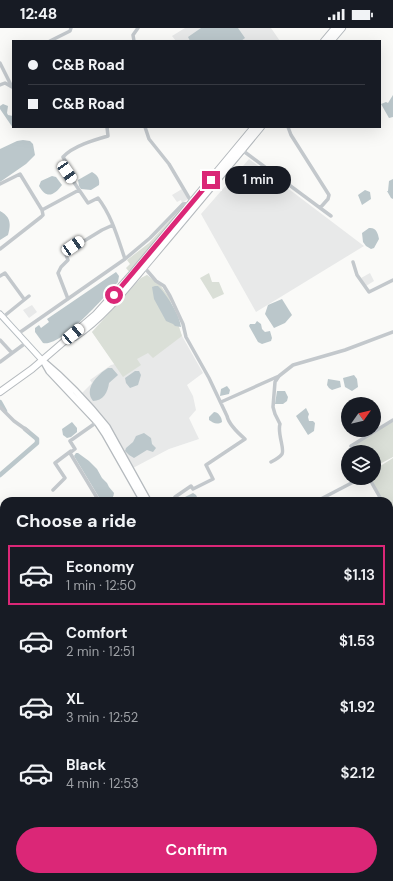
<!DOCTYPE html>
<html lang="en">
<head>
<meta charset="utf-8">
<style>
  body { margin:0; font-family:"DM Sans",sans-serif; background:#20242c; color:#f1f3f6; height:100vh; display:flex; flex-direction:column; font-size:15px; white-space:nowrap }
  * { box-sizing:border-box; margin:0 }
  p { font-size:13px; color:#9ea1a6 }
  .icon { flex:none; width:22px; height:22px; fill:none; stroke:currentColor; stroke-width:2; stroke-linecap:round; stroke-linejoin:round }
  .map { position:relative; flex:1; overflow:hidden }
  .sheet { position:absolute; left:0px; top:469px; width:393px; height:384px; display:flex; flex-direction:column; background:#171b24; border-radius:12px 12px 0 0; box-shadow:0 4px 16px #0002 }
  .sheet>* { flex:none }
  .top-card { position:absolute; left:12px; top:12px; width:369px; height:88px; border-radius:0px; box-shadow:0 4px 16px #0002; display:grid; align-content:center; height:88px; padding:0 16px; background:#171b24 }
  .needle { width:26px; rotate:56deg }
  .controls { position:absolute; left:341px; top:369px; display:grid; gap:8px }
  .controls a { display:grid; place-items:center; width:40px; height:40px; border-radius:50%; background:#171b24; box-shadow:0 4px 16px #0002; font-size:20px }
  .end { position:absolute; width:18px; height:18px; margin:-9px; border:5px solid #db2777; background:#fff; box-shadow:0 0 0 2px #fff }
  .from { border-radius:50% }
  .bubble { position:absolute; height:28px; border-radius:14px; background:#171b24; box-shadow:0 4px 16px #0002; font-size:13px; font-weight:600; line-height:28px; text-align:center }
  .car { position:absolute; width:12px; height:24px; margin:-12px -6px; border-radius:5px; box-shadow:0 0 3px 1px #0007; background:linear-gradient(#fff 24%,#345 0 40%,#fff 0 76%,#345 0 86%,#fff 0) }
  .top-card b { display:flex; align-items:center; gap:14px; height:38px; font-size:15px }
  .top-card b+b { border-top:1px solid #363941 }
  .top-card i { width:10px; height:10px; background:#f1f3f6 }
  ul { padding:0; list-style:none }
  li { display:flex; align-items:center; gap:12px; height:60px; margin:0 8px 6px; padding:0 8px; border:2px solid transparent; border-radius:0px }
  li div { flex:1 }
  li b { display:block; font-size:15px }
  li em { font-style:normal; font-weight:600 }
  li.active { border-color:#db2777 }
  li>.icon { width:36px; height:36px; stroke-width:1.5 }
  h2 { padding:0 16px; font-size:18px; line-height:48px }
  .primary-button { display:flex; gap:8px; margin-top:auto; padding:8px 16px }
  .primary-button a { flex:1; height:46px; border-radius:24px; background:#db2777; color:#fff; font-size:16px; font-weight:600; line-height:46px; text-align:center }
  .status { display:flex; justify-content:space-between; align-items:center; height:28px; padding:0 20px; background:#171b24; direction:ltr }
  .status svg { height:11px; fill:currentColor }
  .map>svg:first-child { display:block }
  .built { fill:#e8e9e9 }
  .green { fill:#dadfd7 }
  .water { fill:#bbc7cb }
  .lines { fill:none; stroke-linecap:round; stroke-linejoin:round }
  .canal { stroke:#bbc7cb; stroke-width:4.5 }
  .secondary-casing { stroke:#b3babf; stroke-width:7 }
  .primary-casing { stroke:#b5babe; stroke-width:8 }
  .trunk-casing { stroke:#b4b9bd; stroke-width:8 }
  .minor { stroke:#c3c8cc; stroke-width:3.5 }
  .secondary { stroke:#fff; stroke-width:5 }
  .primary { stroke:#fff; stroke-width:5.5 }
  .trunk { stroke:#fff; stroke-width:6 }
  .route { stroke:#db2777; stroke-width:5 }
</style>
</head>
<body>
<div class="status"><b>12:48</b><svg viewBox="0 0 49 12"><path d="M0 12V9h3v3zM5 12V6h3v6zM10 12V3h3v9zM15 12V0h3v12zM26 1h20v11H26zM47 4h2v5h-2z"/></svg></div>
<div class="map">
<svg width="393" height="853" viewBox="0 0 393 853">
  <rect width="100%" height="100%" fill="#fafaf8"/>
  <!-- built -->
  <path class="built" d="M185 0H271L280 13H176L172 8Z
    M249 131 364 218 256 284 201 186Z
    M182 161 188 171 182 175 181 172 177 174 172 167Z
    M370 245 374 253 366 258 361 250Z
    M147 247 169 269 182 308 203 345 187 357 193 368 196 382 189 390 199 411 169 421 133 440 81 366 92 355 90 352 111 337 115 336 92 304 141 250Z
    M32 277 37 284 29 290 23 282Z"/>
  <!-- green -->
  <path class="green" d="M183 178 187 181 131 246 126 240 130 236 127 232 149 215Z
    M209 245 212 254H219L224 266 213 271 200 250Z
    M147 247 160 257 169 269 182 308 153 330 148 325 137 331 141 337 123 349 92 304 141 250Z
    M393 392V429L374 439V424H355L351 418Z
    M393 430V494L389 486V473H382L369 450H374V442Z"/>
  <!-- water -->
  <path class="water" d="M201 0H238L245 10 241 13H190L188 9Z
    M393 67V89L389 90 381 76 386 74 388 75Z
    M3 76 8 78 7 85 8 87 13 88V100L0 81V78Z
    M23 112 30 113 33 116 35 127 26 136 0 154V121L17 113Z
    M92 144C97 147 100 150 99 157L91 162 81 161 79 158 78 152Z
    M52 148 56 149 62 157C54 168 46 171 39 158L41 153Z
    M393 151V171L391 170 387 163H388L389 153Z
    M365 162 370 164 371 171 362 177 358 167Z
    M0 183C11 189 11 196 8 207L0 212Z
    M369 200C376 199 378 205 379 211L374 220 371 221 366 218 363 214 362 205Z
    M116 244 119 248 118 254C106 267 61 320 43 315L35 304V300L39 297 41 300 49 294 47 291Z
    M155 258H158C167 267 180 287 181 299L175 298 173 296 166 293 154 271 152 259Z
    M282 271 292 287 285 295 274 300 265 286 268 277Z
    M257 293 261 296 262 301 265 304 270 303 272 310 271 313 262 316 258 314 249 298 250 296H255Z
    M108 340H112L118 347 109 355C108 364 103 373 93 373 83 361 98 346 108 340Z
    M135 343H139L141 347 138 357 130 360 126 355 125 350Z
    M354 347 357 351 358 359 352 363 345 359 343 350Z
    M328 351 340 353 341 359 332 362 329 360 327 357Z
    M227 358 230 362 229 366 220 368 221 361Z
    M277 363H285L288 369 287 373 283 376H275Z
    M306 380 309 386 308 389 309 393H313L315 395 314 403 308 407 296 388Z
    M214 384C218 384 222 389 222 394 217 397 213 395 209 392V389Z
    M72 394 77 400V404L71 409 67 410 63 407 62 401Z
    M144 405 151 410 152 416 156 420 153 424 147 422 134 430 129 427 125 423 126 420 133 414 136 408Z
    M76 425H78L89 433 97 441 102 450 107 455 109 459 114 465C113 473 108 473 102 473L100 471 74 428Z
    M193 465 196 467 199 473H183L185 469Z"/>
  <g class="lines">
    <!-- canal -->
    <path class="canal" d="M0 374 5 383
      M0 447 37 415V411L25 401"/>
    <!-- secondary casing -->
    <g class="secondary-casing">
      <path id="secondary" d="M0 286 42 332"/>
    </g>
    <!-- primary casing -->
    <g class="primary-casing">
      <path id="primary" d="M42 332C65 351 88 375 107 399L148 473
        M45 336 49 343 97 394 105 406 143 473
        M389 790 393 796
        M389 800 393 806"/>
    </g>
    <!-- trunk casing -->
    <g class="trunk-casing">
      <path id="trunk" d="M324 13 335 0
        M331 13 342 0
        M75 309C105 289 128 258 151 231 188 187 225 143 261 99
        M0 364 32 341 96 286 131 247 254 99"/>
    </g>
    <!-- minor -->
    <path class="minor" d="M50 13 70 3 71 0
      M134 13 133 7 138 0
      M0 35 12 59
      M0 57 5 55 12 59
      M107 99 108 108C94 112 73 118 63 129L70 141 67 144 88 175 98 170C112 188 118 211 125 231
      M288 99 291 107 329 167 328 171 320 180
      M242 122 331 188
      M0 156 20 146 42 182
      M0 221 41 189 43 187 42 182 79 162
      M353 234 357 247 369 264 393 252
      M144 239 156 253 164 258 170 268 183 296 186 309 209 350 227 388C229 397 238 405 245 411L206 437 213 451 193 461 191 458 175 469 178 473
      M0 248 5 245 24 271
      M68 271 58 245 61 239 68 232 65 224 82 212 84 213 102 202 113 197
      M3 289 29 268
      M19 305 125 231 150 210 183 176 192 175 169 136 149 111 145 99
      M0 312 12 325
      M0 334 27 314
      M221 374 279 348 293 337 345 322 393 304
      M0 379 14 393 28 403
      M97 394 70 413 75 421 70 425 99 473
      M355 424 351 418 393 392
      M271 434C275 432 280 429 282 426 285 421 277 405 280 396L275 386 273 379 275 354 279 348
      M369 450 382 473
      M53 462 65 450 55 435 71 423
      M317 473 361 450
      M389 486 393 494
      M389 609 393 614
      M4 660 0 662 4 674
      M389 707 393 704
      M77 849 79 853
      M126 849 129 853
      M219 849 222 853
      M260 849 262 853
      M353 850 354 853
      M44 853 50 849
      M281 853 290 849"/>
    <!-- secondary -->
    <use href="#secondary" class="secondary"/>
    <!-- primary -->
    <use href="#primary" class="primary"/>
    <!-- trunk -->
    <use href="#trunk" class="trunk"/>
  </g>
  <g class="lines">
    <!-- route -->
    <path class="route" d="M114 267 131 247 211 152"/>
  </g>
</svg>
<div class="controls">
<a><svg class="needle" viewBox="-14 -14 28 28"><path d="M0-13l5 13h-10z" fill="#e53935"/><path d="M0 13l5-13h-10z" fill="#9ea1a6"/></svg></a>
<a><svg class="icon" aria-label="layers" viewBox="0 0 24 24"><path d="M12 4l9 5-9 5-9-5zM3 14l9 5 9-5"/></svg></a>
</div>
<i class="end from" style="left:114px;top:267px"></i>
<i class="end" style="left:211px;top:152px"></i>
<div class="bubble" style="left:225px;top:138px;width:66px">1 min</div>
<i class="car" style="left:67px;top:144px;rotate:146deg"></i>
<i class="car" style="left:73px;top:218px;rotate:56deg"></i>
<i class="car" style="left:73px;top:306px;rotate:50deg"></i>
<div class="top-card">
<b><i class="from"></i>C&amp;B Road</b>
<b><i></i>C&amp;B Road</b>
</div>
<section class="sheet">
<h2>Choose a ride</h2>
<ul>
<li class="active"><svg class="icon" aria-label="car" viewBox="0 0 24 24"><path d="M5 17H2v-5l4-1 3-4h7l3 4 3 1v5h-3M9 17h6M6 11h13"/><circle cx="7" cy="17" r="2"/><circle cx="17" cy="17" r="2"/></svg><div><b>Economy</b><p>1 min · 12:50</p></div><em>$1.13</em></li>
<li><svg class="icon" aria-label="car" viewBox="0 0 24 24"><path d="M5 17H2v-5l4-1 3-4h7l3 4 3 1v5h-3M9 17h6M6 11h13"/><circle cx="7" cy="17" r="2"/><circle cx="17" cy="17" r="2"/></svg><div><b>Comfort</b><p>2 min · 12:51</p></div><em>$1.53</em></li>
<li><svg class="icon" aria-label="car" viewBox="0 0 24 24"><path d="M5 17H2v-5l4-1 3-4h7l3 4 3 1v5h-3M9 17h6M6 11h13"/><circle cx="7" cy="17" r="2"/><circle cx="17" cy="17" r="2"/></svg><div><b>XL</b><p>3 min · 12:52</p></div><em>$1.92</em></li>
<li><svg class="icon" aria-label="car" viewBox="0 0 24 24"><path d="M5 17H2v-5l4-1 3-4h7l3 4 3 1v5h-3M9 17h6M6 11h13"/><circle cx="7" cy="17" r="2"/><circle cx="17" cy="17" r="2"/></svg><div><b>Black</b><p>4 min · 12:53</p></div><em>$2.12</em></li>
</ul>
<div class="primary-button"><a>Confirm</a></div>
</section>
</div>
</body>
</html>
